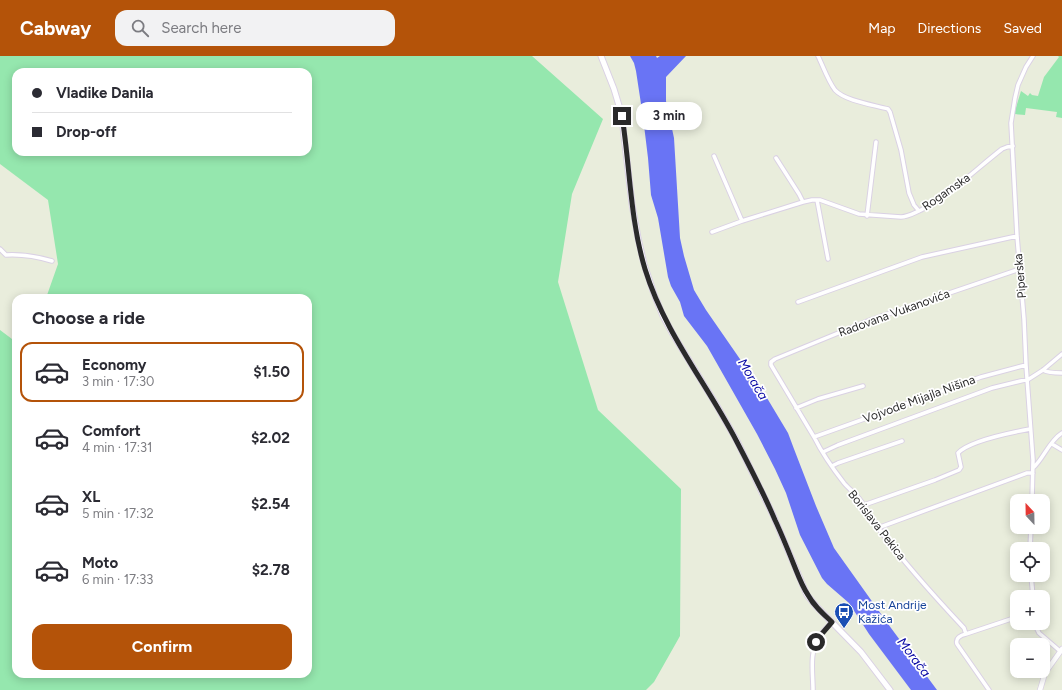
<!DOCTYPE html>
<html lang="en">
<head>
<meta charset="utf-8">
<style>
  body { margin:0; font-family:Figtree,sans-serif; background:#f2f2f3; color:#2b2b33; height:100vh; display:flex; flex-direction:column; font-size:15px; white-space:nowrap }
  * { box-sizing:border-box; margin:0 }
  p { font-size:13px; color:#7c7c81 }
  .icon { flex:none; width:22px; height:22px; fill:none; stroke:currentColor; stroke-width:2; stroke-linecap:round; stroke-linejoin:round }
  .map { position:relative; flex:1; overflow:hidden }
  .drawer { position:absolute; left:12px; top:238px; width:300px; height:384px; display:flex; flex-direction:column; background:#fff; border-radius:12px; box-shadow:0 2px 10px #0003 }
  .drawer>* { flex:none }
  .guide { position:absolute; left:12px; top:12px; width:300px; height:88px; border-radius:12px; box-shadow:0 2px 10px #0003; display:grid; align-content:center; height:88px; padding:0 20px; background:#fff }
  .needle { width:26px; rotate:338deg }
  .tools { position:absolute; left:1010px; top:438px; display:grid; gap:8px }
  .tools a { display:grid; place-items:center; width:40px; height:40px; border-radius:8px; background:#fff; box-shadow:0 2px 10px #0003; font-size:20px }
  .end { position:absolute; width:18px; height:18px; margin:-9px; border:5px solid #2a2a2a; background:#fff; box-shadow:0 0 0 2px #fff }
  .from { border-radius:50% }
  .bubble { position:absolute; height:28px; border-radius:12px; background:#fff; box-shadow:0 2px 10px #0003; font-size:13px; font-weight:700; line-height:28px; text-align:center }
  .guide b { display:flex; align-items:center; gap:14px; height:38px; font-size:15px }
  .guide b+b { border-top:1px solid #e1e1e2 }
  .guide i { width:10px; height:10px; background:#2b2b33 }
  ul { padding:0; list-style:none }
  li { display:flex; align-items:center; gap:12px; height:60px; margin:0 8px 6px; padding:0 12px; border:2px solid transparent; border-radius:12px }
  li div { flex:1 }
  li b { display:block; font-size:15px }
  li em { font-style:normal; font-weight:700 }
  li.active { border-color:#b45309 }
  li>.icon { width:36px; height:36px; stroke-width:1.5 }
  h2 { padding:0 20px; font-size:18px; line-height:48px }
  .cta { display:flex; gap:8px; margin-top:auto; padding:8px 20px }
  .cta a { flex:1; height:46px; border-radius:12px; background:#b45309; color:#fff; font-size:16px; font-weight:700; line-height:46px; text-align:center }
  header { display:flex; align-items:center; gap:24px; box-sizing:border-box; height:56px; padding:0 20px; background:#b45309; color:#fff }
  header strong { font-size:19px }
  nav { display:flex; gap:22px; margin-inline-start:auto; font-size:14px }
  .search { width:280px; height:36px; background:#f2f2f3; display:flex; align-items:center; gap:10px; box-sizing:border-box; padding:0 14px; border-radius:12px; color:#7c7c81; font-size:15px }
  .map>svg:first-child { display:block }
  .green { fill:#95e7ae; fill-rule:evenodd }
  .water { fill:#6974f5 }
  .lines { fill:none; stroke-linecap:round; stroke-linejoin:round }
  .minor-casing { stroke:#dad1e4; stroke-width:5.5 }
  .tertiary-casing { stroke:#dad1e4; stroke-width:6 }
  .secondary-casing { stroke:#dad1e4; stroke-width:7 }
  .minor { stroke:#fff; stroke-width:3.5 }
  .tertiary { stroke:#fff; stroke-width:4.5 }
  .secondary { stroke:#fff; stroke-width:5 }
  .route { stroke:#2a2a2a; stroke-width:5 }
  .labels { text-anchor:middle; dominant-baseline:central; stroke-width:3.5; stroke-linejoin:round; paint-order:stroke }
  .street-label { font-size:12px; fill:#2a2a2a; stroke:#fff }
  .transit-label { font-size:12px; fill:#164399; stroke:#fff; text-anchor:start }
  .water-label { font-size:13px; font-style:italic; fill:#0606a3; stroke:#fff }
</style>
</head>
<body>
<header>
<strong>Cabway</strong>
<div class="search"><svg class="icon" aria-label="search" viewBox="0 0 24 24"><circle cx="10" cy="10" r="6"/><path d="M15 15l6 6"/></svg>Search here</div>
<nav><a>Map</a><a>Directions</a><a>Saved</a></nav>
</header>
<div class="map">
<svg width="1062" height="634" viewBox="0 0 1062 634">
  <rect width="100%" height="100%" fill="#e9eddc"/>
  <!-- green -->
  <path class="green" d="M0 0H532L603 63 572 138 558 226 598 354 681 433 680 580 654 626 646 634H0V274L12 283 16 280V618H308V242H46L58 208 48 144 0 108ZM16 16H308V96H16Z
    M1058 0H1062V62L1056 61 1057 56 1026 52 1025 59 1014 58 1021 35 1028 40 1030 37 1032 39 1038 40 1044 21 1059 1Z"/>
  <!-- water -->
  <path class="water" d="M630 0H656L657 2 660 0H686L666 21V45L674 82 680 182 684 200 694 234 706 254 767 342 788 377 794 393 816 450 834 492 891 572 937 634H911L869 578 849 547 827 528 822 522 800 479 786 437 775 413 757 378 707 290 684 260 680 246 671 230 668 221 658 162 651 139 648 102 643 61 636 15 634 7Z"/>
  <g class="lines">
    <!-- minor casing -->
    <g class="minor-casing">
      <path id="minor" d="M818 0C823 10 828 25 835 34 845 45 874 49 888 53L890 56 901 94 909 137 914 149 919 155
        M714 100 742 165
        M776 102 799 138 803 146
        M817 144 828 203
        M867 160 876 86
        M712 176 742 165 803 146 812 144H820L859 158 901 161C908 161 914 157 921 154 951 138 975 114 1002 93L1007 91 1013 90
        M0 193 6 199C23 198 35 200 52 205
        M798 246 922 201 1017 180
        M1043 314C1048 317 1056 317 1062 317
        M796 352 818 343 863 330
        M814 381 981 321 1026 309
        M1052 388 1062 394
        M823 396 838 389 992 332 1029 323 1043 314 1062 298
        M832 410 838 407 902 385
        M1033 412C1044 402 1049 385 1062 377
        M1032 445 1033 404 1026 309 1024 263 1017 180 1011 67 1015 42 1018 29 1026 11 1033 0
        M864 449 935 424 959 414 961 411 958 397C969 385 1014 376 1030 373
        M879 472 883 470 1027 417H1033
        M1030 493 1031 471
        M1031 519 1033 541
        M1017 561 966 578 964 572C934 540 905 508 879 473 872 464 867 454 861 445 856 438 849 433 844 427 833 413 822 397 814 381L771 309V306L775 303 870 264 1020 213
        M1034 567 1039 577 1060 595
        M966 578C961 579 955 582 957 588L989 634
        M813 634C813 617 809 596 819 581 822 576 827 571 832 566"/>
    </g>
    <!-- tertiary casing -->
    <g class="tertiary-casing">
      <path id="tertiary" d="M1040 634 1045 617 1062 593"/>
    </g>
    <!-- secondary casing -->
    <g class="secondary-casing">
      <path id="secondary" d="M601 0 614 33 620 53 623 71 632 148 638 182 644 208 654 238 663 260 674 280 717 350 737 385 773 459 807 539 816 550 861 596 890 634"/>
    </g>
    <!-- minor -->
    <use href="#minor" class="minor"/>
    <!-- tertiary -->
    <use href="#tertiary" class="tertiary"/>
    <!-- secondary -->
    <use href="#secondary" class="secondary"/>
  </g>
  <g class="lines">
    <!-- route -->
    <path class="route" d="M622 60C630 111 630 163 645 213 665 278 706 326 737 386 750 411 764 438 775 464 782 479 788 494 794 509 798 519 802 530 808 539 814 550 823 558 832 566L820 580 816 586"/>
  </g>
  <!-- icons -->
  <defs>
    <g id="bus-pin" transform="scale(1)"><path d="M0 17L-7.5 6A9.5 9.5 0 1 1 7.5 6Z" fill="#1a4fb4" stroke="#fff"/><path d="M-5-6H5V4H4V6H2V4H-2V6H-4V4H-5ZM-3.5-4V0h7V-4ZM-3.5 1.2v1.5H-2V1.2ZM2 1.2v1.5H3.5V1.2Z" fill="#fff"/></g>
  </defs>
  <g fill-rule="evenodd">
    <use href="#bus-pin" x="844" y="556"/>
  </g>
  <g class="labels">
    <!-- street labels -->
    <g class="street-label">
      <text transform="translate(946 136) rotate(-35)">Rogamska</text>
      <text transform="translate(1020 220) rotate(-95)">Piperska</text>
      <text transform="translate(894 257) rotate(-20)">Radovana Vukanovića</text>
      <text transform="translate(919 343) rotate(-20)">Vojvode Mijajla Nišina</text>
      <text transform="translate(877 469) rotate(52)">Borislava Pekica</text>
    </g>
    <!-- transit labels -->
    <g class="transit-label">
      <text x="858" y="549">Most Andrije<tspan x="858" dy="14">Kažića</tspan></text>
    </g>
    <!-- water labels -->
    <g class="water-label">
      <text transform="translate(753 323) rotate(59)">Morača</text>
      <text transform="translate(914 601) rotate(53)">Morača</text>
    </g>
  </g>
</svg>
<div class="tools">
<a><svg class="needle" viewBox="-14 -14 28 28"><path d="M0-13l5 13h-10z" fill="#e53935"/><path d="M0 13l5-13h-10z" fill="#7c7c81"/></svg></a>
<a><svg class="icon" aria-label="locate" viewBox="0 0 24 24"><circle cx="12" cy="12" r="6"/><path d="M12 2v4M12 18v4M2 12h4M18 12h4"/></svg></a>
<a>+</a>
<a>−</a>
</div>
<i class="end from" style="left:816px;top:586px"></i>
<i class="end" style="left:622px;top:60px"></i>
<div class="bubble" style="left:636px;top:46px;width:66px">3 min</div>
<div class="guide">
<b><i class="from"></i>Vladike Danila</b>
<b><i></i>Drop-off</b>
</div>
<section class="drawer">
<h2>Choose a ride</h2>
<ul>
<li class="active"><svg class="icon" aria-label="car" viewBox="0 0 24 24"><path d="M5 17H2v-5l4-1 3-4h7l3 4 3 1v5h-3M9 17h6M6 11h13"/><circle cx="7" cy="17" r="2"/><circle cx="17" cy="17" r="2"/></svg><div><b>Economy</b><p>3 min · 17:30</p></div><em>$1.50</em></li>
<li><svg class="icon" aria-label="car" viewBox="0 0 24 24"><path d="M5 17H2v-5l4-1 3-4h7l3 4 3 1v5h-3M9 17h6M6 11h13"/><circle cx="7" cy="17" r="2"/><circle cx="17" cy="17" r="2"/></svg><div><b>Comfort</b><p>4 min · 17:31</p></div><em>$2.02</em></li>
<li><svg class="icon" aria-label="car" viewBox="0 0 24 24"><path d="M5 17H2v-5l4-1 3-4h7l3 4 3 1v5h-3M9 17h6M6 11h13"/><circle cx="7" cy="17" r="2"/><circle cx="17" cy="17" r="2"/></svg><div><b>XL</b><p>5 min · 17:32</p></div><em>$2.54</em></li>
<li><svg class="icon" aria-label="car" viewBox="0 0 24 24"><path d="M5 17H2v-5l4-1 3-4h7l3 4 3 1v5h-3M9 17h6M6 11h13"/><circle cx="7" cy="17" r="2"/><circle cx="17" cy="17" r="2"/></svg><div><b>Moto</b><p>6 min · 17:33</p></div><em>$2.78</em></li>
</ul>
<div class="cta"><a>Confirm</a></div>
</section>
</div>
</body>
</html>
